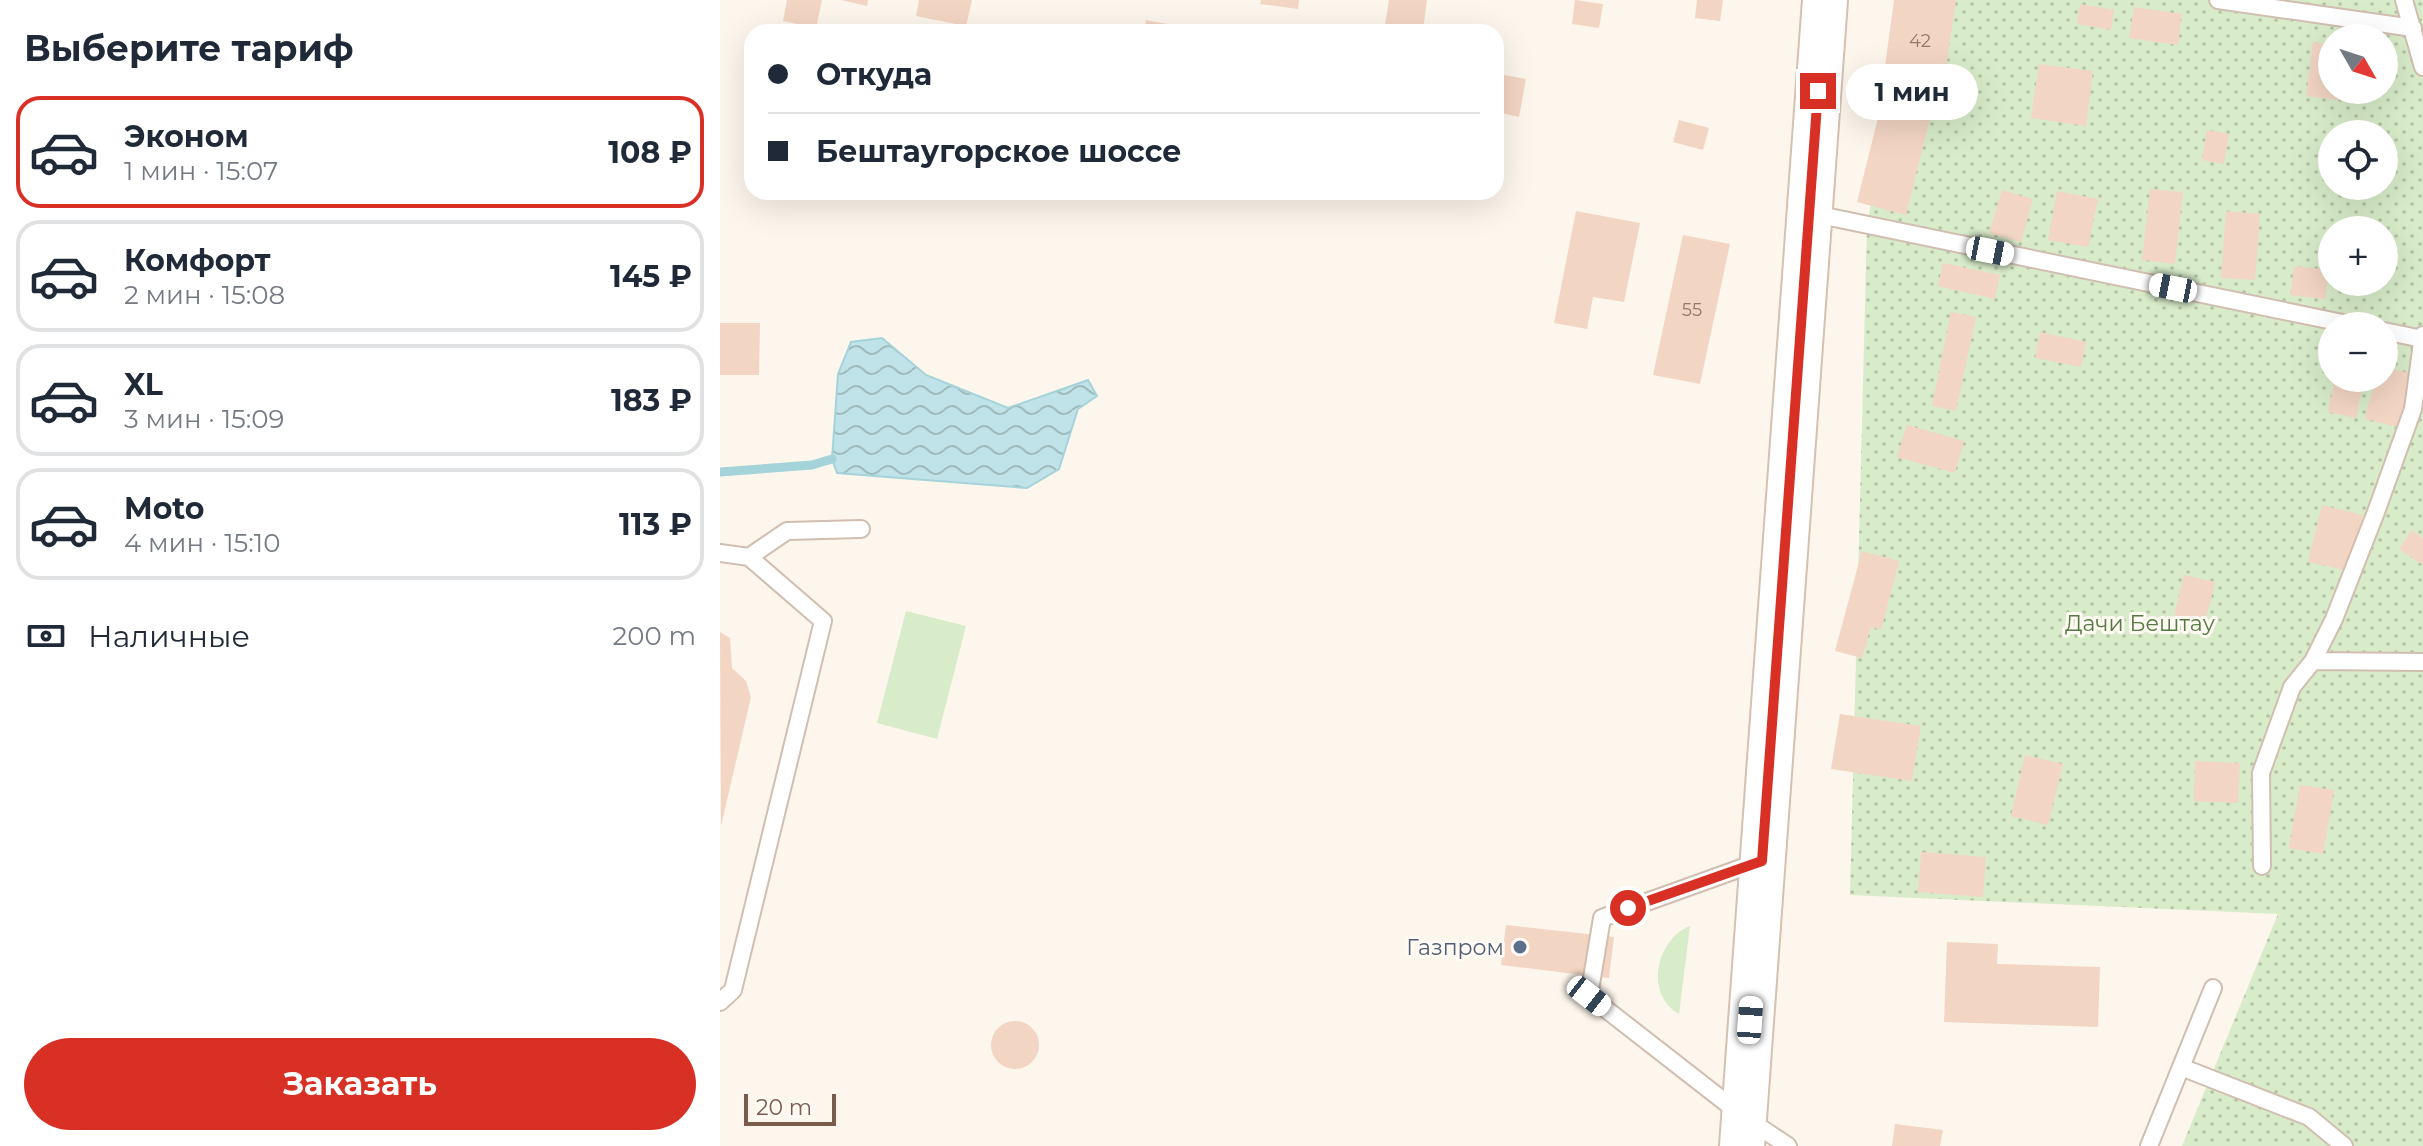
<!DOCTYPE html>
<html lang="ru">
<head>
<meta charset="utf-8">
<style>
  body { margin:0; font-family:Montserrat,sans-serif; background:#f2f2f3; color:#1f2937; height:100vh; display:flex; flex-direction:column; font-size:30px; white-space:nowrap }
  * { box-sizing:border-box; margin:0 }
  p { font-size:26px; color:#747a83 }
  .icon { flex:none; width:44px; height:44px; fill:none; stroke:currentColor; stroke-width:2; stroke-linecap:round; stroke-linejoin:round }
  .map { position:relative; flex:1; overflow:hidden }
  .drawer { display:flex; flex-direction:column; background:#fff; width:720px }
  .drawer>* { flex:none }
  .guide { position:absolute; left:24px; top:24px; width:760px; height:176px; border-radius:24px; box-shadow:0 8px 32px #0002; display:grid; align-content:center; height:176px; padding:0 24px; background:#fff }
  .needle { width:52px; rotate:129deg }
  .controls { position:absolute; left:1598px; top:24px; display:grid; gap:16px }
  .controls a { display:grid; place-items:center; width:80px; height:80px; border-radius:50%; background:#fff; box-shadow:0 8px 32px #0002; font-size:40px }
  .scale { position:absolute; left:24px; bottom:20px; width:92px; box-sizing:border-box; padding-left:8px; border:4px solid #7a5c4d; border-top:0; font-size:22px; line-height:28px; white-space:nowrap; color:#7a5c4d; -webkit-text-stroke:6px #fffaf3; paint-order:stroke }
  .end { position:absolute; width:36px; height:36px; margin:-18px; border:10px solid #d93025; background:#fff; box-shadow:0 0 0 4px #fff }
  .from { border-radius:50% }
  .bubble { position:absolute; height:56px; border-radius:28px; background:#fff; box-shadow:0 8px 32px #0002; font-size:26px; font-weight:700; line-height:56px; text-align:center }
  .car { position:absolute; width:24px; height:48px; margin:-24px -12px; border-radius:10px; box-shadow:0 0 6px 2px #0007; background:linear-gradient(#fff 24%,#345 0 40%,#fff 0 76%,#345 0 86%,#fff 0) }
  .guide b { display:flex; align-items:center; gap:28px; height:76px; font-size:30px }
  .guide b+b { border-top:2px solid #e0e1e3 }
  .guide i { width:20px; height:20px; background:#1f2937 }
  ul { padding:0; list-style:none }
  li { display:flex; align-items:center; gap:24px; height:112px; margin:0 16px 12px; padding:0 8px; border:4px solid #e0e1e3; border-radius:24px }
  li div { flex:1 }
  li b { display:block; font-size:30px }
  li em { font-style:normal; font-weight:700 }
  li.on { border-color:#d93025 }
  li>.icon { width:72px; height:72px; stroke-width:1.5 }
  h2 { padding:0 24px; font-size:36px; line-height:96px }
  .pay { display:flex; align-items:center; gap:20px; height:88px; padding:0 24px; font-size:30px }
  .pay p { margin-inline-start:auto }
  .cta { display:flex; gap:16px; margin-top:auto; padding:16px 24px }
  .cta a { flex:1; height:92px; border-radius:48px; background:#d93025; color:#fff; font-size:32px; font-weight:700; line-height:92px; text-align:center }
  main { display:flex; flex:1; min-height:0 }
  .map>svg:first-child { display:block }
  .grass { fill:#d8ecc9 }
  .park { fill:url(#park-dots); fill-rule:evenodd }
  .water { fill:url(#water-waves); stroke:#a5d3da; stroke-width:2 }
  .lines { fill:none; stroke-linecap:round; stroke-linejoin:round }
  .stream { stroke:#a5d3da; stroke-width:9 }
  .building { fill:#f3d5c3 }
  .service-casing { stroke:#d1beb0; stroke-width:20 }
  .secondary-casing { stroke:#d6c0b0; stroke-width:48 }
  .service { stroke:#fff; stroke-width:16 }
  .secondary { stroke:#fff; stroke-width:44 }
  .route { stroke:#d93025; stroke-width:10 }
  .service-dot { fill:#5c6f8a; stroke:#fffaf3; stroke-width:3 }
  .labels { text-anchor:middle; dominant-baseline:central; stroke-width:6; stroke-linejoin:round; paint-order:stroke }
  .number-label { font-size:18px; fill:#987a6a }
  .park-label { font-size:22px; fill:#537a41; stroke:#fffaf3 }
  .service-label { font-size:22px; fill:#4e5e75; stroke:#fffaf3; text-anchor:end }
</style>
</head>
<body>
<main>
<section class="drawer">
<h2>Выберите тариф</h2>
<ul>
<li class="on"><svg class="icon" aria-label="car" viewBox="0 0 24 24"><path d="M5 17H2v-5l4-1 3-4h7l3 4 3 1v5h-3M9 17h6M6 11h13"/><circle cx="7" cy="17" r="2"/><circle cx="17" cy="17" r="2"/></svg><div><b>Эконом</b><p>1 мин · 15:07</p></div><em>108 ₽</em></li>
<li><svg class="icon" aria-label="car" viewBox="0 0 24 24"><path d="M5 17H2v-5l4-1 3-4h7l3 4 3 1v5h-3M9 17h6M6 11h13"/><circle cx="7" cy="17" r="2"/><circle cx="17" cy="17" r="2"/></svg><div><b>Комфорт</b><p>2 мин · 15:08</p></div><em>145 ₽</em></li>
<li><svg class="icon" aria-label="car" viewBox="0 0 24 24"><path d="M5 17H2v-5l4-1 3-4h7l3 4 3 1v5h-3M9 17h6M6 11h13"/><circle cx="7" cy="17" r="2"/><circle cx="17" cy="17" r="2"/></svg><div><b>XL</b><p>3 мин · 15:09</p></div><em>183 ₽</em></li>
<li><svg class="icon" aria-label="car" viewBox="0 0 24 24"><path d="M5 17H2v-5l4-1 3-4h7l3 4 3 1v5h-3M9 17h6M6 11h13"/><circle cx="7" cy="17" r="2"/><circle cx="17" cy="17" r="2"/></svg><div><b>Moto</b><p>4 мин · 15:10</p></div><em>113 ₽</em></li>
</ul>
<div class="pay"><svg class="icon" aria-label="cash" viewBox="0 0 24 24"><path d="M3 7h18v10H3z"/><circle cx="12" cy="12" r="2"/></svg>Наличные<p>200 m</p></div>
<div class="cta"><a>Заказать</a></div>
</section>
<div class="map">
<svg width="1703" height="1146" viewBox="0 0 1703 1146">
  <defs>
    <pattern id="park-dots" width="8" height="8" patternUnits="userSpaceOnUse" patternTransform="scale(2)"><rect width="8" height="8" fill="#d8ecc9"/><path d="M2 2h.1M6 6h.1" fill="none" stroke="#b4c2a5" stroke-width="1.8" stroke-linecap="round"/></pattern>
    <pattern id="water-waves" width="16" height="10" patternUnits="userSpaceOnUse" patternTransform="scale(2)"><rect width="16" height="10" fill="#bfe3e8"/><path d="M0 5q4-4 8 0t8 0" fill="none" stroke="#a0bbbe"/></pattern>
  </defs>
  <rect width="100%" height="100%" fill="#fdf6ec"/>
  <!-- grass -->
  <path class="grass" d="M186 611 246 626 217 739 157 723Z
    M970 926 959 1014C924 995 936 939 970 926Z"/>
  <!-- park -->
  <path class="park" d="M1186 0H1703V1146H1462L1558 914 1130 895 1147 226ZM1612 38H1664V90H1612ZM1612 134H1664V186H1612ZM1612 230H1664V282H1612ZM1612 326H1664V378H1612Z"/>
  <!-- water -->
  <path class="water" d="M162 338 206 375 288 408 368 380 377 396 358 409 339 469 307 488 117 473 112 459 118 374 131 342Z"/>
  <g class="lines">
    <!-- stream -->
    <path class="stream" d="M0 472 92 465 112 459"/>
  </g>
  <!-- building -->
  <path class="building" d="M67 0H102L96 28 63 21Z
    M121 0H148L147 6Z
    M199 0H252L246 26 196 16Z
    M541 0H579L578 9 540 4Z
    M669 0H707L703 30 665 25Z
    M855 0 883 4 879 28 852 24Z
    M977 0H1003L1000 21 975 18Z
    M1174 0H1236L1223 89 1163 81Z
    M1360 4 1394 10 1391 30 1357 24Z
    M1414 7 1462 14 1458 45 1409 38Z
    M426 20 473 29 472 32H424Z
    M1593 42 1612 44V90H1629L1627 101 1586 96Z
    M1319 64 1373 71 1366 126 1311 118Z
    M784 75 806 79 799 117 777 112Z
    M1163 98 1212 110 1186 215 1137 202Z
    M959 120 989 128 983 150 953 142Z
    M1487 130 1509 134 1504 164 1482 160Z
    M1430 189 1463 192 1455 264 1422 260Z
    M1282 190 1313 199 1301 242 1269 233Z
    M1337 191 1378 199 1368 247 1328 240Z
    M856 211 920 223 904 302 873 297 867 329 834 323Z
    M1506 211 1540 214 1535 280 1501 278Z
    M963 235 1010 244 980 384 933 375Z
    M1223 263 1280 275 1275 299 1218 286Z
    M1574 266 1609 270 1605 299 1570 295Z
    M1231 312 1256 317 1236 411 1212 406Z
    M0 323H40L39 375H0Z
    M1320 332 1366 342 1361 367 1315 358Z
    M1664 367 1695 374 1682 428 1645 419 1655 378H1664Z
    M1615 378H1644L1636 418 1608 412Z
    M1187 425 1244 441 1235 473 1177 457Z
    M1602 505 1643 515 1629 571 1588 562Z
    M1692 530 1703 538V565L1679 549Z
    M1142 551 1179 561 1161 630 1151 627 1142 658 1115 651Z
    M1464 575 1495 582 1485 623 1454 615Z
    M0 632 10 638 12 668 26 681 31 697 1 826Z
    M1120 714 1201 726 1192 781 1111 769Z
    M1305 755 1343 764 1328 825 1291 816Z
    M1475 761 1520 763 1518 803 1474 801Z
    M1580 785 1614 790 1603 854 1569 848Z
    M1201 852 1266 857 1263 897 1198 892Z
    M786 925 894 937 889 978 781 965Z
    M1227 942 1278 944 1277 964 1380 967 1378 1027 1224 1022Z
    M271 1045a24 24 0 1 1 48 0a24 24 0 1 1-48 0Z
    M1175 1124 1223 1130 1220 1146H1172Z"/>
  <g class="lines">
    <!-- service casing -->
    <g class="service-casing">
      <path id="service" d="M1498 0 1693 28
        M1684 0 1703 67
        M1090 213 1637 326
        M1664 331 1702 339
        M0 553 29 557 103 621 13 990 0 1002
        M29 557 67 531 141 529
        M1593 661 1703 662
        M1038 862 882 918 869 996 1023 1116 1068 1146
        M1542 866 1541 773 1572 687 1593 661 1614 619 1656 512 1693 409 1703 335
        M1461 1067 1589 1117 1624 1146
        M1429 1146 1493 988"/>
    </g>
    <!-- secondary casing -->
    <g class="secondary-casing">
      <path id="secondary" d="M1022 1146 1105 0"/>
    </g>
    <!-- service -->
    <use href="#service" class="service"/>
    <!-- secondary -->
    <use href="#secondary" class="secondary"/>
  </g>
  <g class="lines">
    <!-- route -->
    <path class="route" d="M908 908 1042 861 1098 91"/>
  </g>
  <!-- markers -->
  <circle class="service-dot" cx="800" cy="947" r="8"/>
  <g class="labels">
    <!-- number labels -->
    <g class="number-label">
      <text x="1200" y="41">42</text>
      <text x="972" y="310">55</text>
    </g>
    <!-- park labels -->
    <g class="park-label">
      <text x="1420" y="623">Дачи Бештау</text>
    </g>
    <!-- service labels -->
    <g class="service-label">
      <text x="784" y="947">Газпром</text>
    </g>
  </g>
</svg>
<div class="controls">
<a><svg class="needle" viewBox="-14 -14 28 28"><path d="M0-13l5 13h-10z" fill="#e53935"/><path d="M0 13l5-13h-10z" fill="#747a83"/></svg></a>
<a><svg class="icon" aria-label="locate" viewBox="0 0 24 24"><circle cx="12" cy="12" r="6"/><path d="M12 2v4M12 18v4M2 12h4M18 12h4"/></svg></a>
<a>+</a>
<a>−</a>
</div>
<div class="scale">20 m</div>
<i class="end from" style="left:908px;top:908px"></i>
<i class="end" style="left:1098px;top:91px"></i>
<div class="bubble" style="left:1126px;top:64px;width:132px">1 мин</div>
<i class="car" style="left:1270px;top:251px;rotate:101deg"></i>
<i class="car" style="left:1453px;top:288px;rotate:281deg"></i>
<i class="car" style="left:869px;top:996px;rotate:128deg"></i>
<i class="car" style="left:1030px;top:1020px;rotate:4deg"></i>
<div class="guide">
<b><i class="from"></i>Откуда</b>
<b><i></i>Бештаугорское шоссе</b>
</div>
</div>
</main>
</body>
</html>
